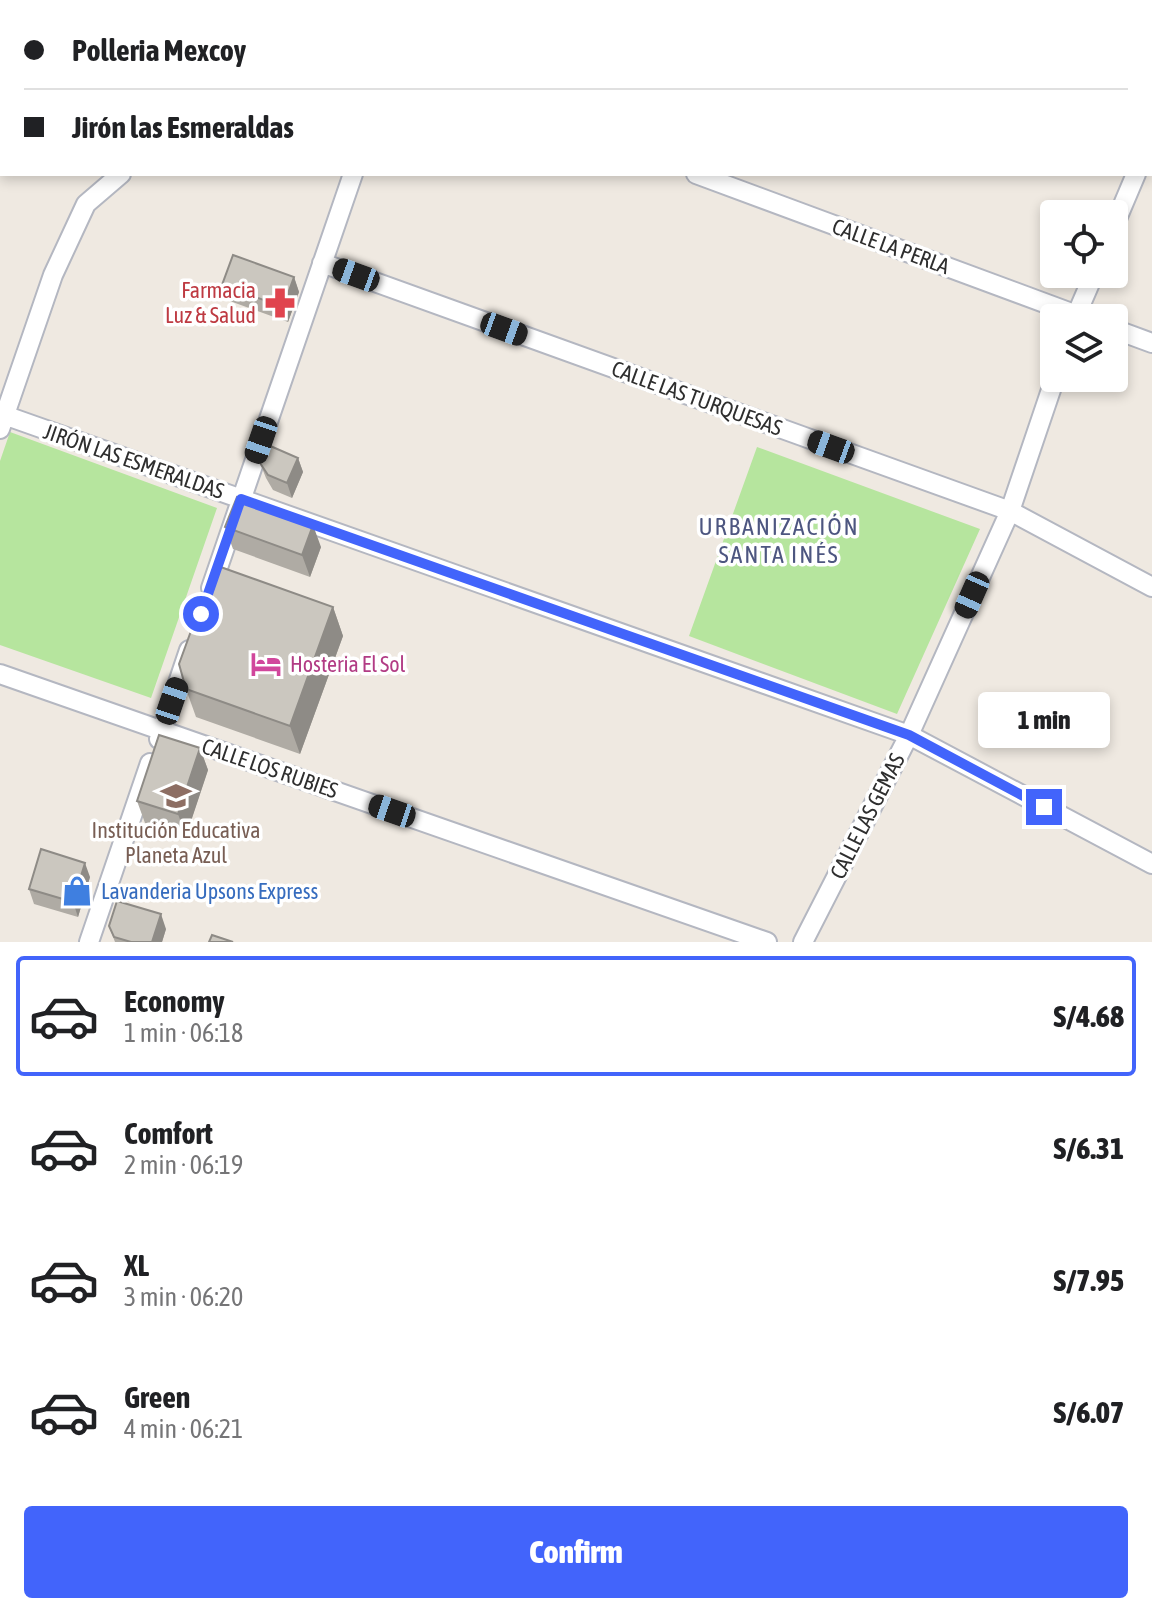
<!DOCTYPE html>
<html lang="en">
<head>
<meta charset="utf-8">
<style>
  body { margin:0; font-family:"Asap Condensed",sans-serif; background:#f2f2f2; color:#202124; height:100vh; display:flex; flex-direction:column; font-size:30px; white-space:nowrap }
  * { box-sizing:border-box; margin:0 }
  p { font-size:26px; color:#757577 }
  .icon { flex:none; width:44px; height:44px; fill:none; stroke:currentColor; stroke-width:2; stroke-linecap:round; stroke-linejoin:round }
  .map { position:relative; height:942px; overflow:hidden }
  .panel { display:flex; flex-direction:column; background:#fff; flex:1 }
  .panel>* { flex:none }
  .guide { position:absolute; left:0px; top:0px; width:1152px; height:176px; box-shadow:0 4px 12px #0003; display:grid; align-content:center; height:176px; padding:0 24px; background:#fff }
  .controls { position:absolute; left:1040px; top:200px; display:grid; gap:16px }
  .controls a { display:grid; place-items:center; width:88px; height:88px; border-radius:8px; background:#fff; box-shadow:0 4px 12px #0003; font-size:40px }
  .end { position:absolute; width:36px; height:36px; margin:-18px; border:10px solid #4264fb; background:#fff; box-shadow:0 0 0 4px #fff }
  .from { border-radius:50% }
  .bubble { position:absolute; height:56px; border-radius:8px; background:#fff; box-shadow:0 4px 12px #0003; font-size:26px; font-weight:800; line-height:56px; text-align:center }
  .car { position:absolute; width:24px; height:48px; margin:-24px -12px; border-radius:10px; box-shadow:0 0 6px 2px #0007; background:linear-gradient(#222 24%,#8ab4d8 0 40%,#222 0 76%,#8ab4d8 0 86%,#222 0) }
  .guide b { display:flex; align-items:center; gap:28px; height:76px; font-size:30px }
  .guide b+b { border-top:2px solid #e0e0e0 }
  .guide i { width:20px; height:20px; background:#202124 }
  ul { padding:14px 0 0; list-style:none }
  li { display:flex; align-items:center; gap:24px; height:120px; margin:0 16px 12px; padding:0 8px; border:4px solid transparent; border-radius:8px }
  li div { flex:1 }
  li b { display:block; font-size:30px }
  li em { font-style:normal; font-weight:800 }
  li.selected { border-color:#4264fb }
  li>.icon { width:72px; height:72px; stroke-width:1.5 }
  .action { display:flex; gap:16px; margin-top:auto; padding:16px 24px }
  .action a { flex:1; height:92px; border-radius:8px; background:#4264fb; color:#fff; font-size:32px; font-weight:800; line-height:92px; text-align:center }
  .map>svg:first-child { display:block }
  .green { fill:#b6e59e }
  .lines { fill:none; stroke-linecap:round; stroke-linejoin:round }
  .minor-casing { stroke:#b4b7c1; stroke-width:22 }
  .minor { stroke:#fff; stroke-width:18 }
  .wall { fill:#afaba4 }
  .shaded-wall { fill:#8e8b86 }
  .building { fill:#cbc7bf; stroke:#8e8b86; stroke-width:2 }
  .route { stroke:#4264fb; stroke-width:10 }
  .labels { text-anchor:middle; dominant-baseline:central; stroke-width:7; stroke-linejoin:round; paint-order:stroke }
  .street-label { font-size:22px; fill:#2e2e2e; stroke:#fff }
  .health-label { font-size:22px; fill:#be3a42; stroke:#fff; text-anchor:end }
  .hotel-label { font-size:22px; fill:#b23c85; stroke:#fff; text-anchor:start }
  .education-label { font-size:22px; fill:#785e54; stroke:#fff }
  .shop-label { font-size:22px; fill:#366cbe; stroke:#fff; text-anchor:start }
  .neighbourhood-label { font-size:24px; letter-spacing:2px; fill:#4d5680; stroke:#fff }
</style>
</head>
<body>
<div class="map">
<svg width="1152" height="942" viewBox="0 0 1152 942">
  <rect width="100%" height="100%" fill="#efe9e1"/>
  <!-- green -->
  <path class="green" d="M10 432 217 508 151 698 0 645V461Z
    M757 447 980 529 897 714 689 636Z"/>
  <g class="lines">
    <!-- minor casing -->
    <g class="minor-casing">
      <path id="minor" d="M218 0 221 2
        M1043 0 1047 2
        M21 2 22 0
        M412 2 413 0
        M0 49 2 44
        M1150 73 1152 75
        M1150 141 1152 136
        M696 174 1085 318
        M1114 226 1136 174
        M322 263 1010 511 1152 587
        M1075 318 1094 274
        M1114 329 1152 343
        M4 415 909 735 1152 864
        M0 429 53 275 86 204 121 174
        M211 588 353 174
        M0 674 767 942
        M159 739 189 650
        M89 942 150 763
        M803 942 909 735 1010 511 1055 378"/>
    </g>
    <!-- minor -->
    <use href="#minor" class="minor"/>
  </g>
  <!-- wall -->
  <path class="wall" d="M294 277 299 292 288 322 227 300 222 285Z
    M298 458 303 472 292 498 273 490 266 478 260 463Z
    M225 527 321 547 310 577 233 549Z
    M333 607 343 636 300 754 196 717 186 689Z
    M200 748 208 770 186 836 145 823 137 801Z
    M90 877 78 917 34 904 29 889Z
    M109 926 166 929 162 942H115Z"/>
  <!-- shaded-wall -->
  <path class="shaded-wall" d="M294 277 299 292 288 322 283 307Z
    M298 458 303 472 292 498 287 483Z
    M313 525 321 547 310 577 302 555Z
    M333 607 343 636 300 754 290 726Z
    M200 748 208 770 186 836 178 814Z
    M85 863 90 877 78 917 73 902Z
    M161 914 166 929 162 942H152Z"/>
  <!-- building -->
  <path class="building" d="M424 0H436L442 2H423Z
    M233 255 294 277 283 307 222 285Z
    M268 445 298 458 287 483 268 475 260 463Z
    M237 497 313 525 302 555 225 527Z
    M215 565 333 607 290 726 186 689 179 664Z
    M159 735 200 748 178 814 137 801Z
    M41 849 85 863 73 902 29 889Z
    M117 901 161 914 152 942H131L114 937 109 926Z
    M212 935 233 942H209Z"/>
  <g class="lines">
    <!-- route -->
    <path class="route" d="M201 614 241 499 909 735 1044 807"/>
  </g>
  <!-- icons -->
  <defs>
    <g id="pharmacy-bare" transform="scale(2.4)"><path d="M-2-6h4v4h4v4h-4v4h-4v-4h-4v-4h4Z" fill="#e0444e" stroke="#fff" stroke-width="2.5" paint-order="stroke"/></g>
    <g id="hotel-bare" transform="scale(2.4)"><path d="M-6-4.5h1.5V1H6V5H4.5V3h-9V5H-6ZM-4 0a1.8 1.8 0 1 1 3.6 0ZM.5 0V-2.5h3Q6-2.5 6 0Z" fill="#d1479c" stroke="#fff" stroke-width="2.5" paint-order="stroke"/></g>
    <g id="school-bare" transform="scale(2.4)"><path d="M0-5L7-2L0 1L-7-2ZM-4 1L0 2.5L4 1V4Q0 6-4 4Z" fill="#8d6e63" stroke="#fff" stroke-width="2.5" paint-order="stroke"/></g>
    <g id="shop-bare" transform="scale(2.4)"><path d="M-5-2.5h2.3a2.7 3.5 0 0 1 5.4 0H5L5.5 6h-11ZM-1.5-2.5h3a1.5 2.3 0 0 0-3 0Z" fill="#3f7fe0" stroke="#fff" stroke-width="2.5" paint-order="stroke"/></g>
  </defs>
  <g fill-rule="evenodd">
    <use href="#pharmacy-bare" x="280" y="303"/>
    <use href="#hotel-bare" x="266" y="664"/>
    <use href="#school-bare" x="176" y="796"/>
    <use href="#shop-bare" x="77" y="891"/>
  </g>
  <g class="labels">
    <!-- street labels -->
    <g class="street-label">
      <text transform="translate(891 246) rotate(20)">CALLE LA PERLA</text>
      <text transform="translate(697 398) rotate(20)">CALLE LAS TURQUESAS</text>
      <text transform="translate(134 461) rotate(19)">JIRÓN LAS ESMERALDAS</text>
      <text transform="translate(270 768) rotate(19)">CALLE LOS RUBIES</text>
      <text transform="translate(867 816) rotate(-63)">CALLE LAS GEMAS</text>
    </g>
    <!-- health labels -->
    <g class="health-label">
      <text x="256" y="290">Farmacia<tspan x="256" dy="25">Luz &amp; Salud</tspan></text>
    </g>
    <!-- hotel labels -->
    <g class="hotel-label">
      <text x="290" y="664">Hosteria El Sol</text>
    </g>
    <!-- education labels -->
    <g class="education-label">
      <text x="176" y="830">Institución Educativa<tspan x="176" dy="25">Planeta Azul</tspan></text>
    </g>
    <!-- shop labels -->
    <g class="shop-label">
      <text x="101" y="891">Lavanderia Upsons Express</text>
    </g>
    <!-- neighbourhood labels -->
    <g class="neighbourhood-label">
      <text x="779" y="526">URBANIZACIÓN<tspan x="779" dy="28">SANTA INÉS</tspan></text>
    </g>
  </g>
</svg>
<div class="controls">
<a><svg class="icon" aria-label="locate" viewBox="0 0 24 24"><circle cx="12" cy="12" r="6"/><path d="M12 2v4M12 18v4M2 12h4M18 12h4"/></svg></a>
<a><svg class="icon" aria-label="layers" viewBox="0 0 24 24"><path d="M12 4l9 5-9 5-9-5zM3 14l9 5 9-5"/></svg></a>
</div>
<i class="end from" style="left:201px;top:614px"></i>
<i class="end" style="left:1044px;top:807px"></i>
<div class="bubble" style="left:978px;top:692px;width:132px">1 min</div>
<i class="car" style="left:356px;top:275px;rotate:290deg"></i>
<i class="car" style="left:504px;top:329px;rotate:110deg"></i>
<i class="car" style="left:261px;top:440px;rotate:199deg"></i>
<i class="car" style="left:831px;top:447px;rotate:290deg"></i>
<i class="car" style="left:972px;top:595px;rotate:204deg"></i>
<i class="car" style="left:172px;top:701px;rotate:19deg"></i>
<i class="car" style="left:392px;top:811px;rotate:289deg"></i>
<div class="guide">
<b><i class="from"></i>Polleria Mexcoy</b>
<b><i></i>Jirón las Esmeraldas</b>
</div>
</div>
<section class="panel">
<ul>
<li class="selected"><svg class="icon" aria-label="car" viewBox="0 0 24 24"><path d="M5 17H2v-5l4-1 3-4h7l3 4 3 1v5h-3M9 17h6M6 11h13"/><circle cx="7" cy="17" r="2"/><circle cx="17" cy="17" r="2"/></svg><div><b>Economy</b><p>1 min · 06:18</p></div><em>S/4.68</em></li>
<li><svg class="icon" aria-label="car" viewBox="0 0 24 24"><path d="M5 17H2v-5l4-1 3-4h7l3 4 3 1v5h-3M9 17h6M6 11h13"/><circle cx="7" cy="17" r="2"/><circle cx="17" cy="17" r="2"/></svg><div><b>Comfort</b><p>2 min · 06:19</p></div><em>S/6.31</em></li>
<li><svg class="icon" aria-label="car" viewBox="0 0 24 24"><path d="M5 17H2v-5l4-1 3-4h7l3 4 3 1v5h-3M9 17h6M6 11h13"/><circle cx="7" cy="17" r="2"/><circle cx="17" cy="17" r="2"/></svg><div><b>XL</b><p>3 min · 06:20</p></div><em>S/7.95</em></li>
<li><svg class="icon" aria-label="car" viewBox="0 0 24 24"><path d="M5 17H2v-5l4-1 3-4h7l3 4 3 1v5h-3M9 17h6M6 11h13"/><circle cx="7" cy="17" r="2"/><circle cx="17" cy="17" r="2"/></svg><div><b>Green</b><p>4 min · 06:21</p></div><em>S/6.07</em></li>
</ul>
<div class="action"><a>Confirm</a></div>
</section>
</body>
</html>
